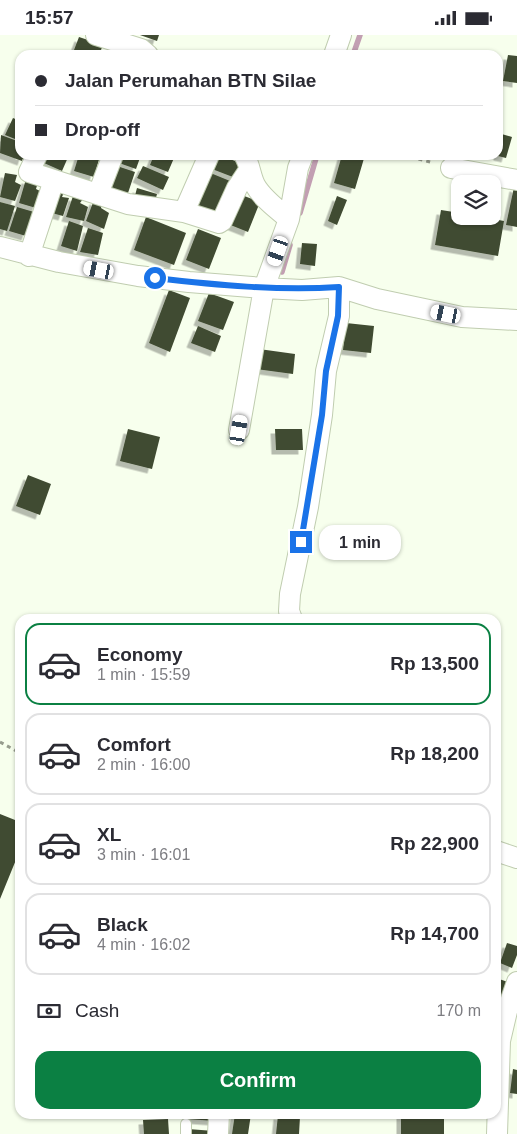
<!DOCTYPE html>
<html lang="en">
<head>
<meta charset="utf-8">
<style>
  body { margin:0; font-family:Helvetica,sans-serif; background:#f2f2f3; color:#2b2b33; height:100vh; display:flex; flex-direction:column; font-size:19px; white-space:nowrap }
  * { box-sizing:border-box; margin:0 }
  p { font-size:16px; color:#7c7c81 }
  .icon { flex:none; width:28px; height:28px; fill:none; stroke:currentColor; stroke-width:2; stroke-linecap:round; stroke-linejoin:round }
  .map { position:relative; flex:1; overflow:hidden }
  .sheet { position:absolute; left:15px; top:579px; width:486px; height:505px; display:flex; flex-direction:column; background:#fff; border-radius:15px; box-shadow:0 1px 4px #0004 }
  .sheet>* { flex:none }
  .hud { position:absolute; left:15px; top:15px; width:488px; height:110px; border-radius:15px; box-shadow:0 1px 4px #0004; display:grid; align-content:center; height:110px; padding:0 20px; background:#fff }
  .buttons { position:absolute; left:451px; top:140px; display:grid; gap:10px }
  .buttons a { display:grid; place-items:center; width:50px; height:50px; border-radius:10px; background:#fff; box-shadow:0 1px 4px #0004; font-size:25px }
  .end { position:absolute; width:22px; height:22px; margin:-11px; border:6px solid #1a73e8; background:#fff; box-shadow:0 0 0 2px #fff }
  .from { border-radius:50% }
  .bubble { position:absolute; height:35px; border-radius:15px; background:#fff; box-shadow:0 1px 4px #0004; font-size:16px; font-weight:700; line-height:35px; text-align:center }
  .car { position:absolute; width:15px; height:30px; margin:-15px -8px; border-radius:6px; box-shadow:0 0 4px 1px #0007; background:linear-gradient(#fff 24%,#345 0 40%,#fff 0 76%,#345 0 86%,#fff 0) }
  .hud b { display:flex; align-items:center; gap:18px; height:48px; font-size:19px }
  .hud b+b { border-top:1px solid #e1e1e2 }
  .hud i { width:12px; height:12px; background:#2b2b33 }
  ul { padding:9px 0 0; list-style:none }
  li { display:flex; align-items:center; gap:15px; height:82px; margin:0 10px 8px; padding:0 10px; border:2px solid #e1e1e2; border-radius:15px }
  li div { flex:1 }
  li b { display:block; font-size:19px }
  li em { font-style:normal; font-weight:700 }
  li.on { border-color:#0b8043 }
  li>.icon { width:45px; height:45px; stroke-width:1.5 }
  .pay { display:flex; align-items:center; gap:12px; height:55px; padding:0 20px; font-size:19px }
  .pay p { margin-inline-start:auto }
  .primary-button { display:flex; gap:10px; margin-top:auto; padding:10px 20px }
  .primary-button a { flex:1; height:58px; border-radius:15px; background:#0b8043; color:#fff; font-size:20px; font-weight:700; line-height:58px; text-align:center }
  .status { display:flex; justify-content:space-between; align-items:center; height:35px; padding:0 25px; background:#fff; direction:ltr }
  .status svg { height:14px; fill:currentColor }
  .map>svg:first-child { display:block }
  .lines { fill:none; stroke-linecap:round; stroke-linejoin:round }
  .stream { stroke:#c29fb2; stroke-width:5.5 }
  .building { fill:#404b32; filter:url(#shadow) }
  .service-casing { stroke:#c0cdb0; stroke-width:12 }
  .minor-casing { stroke:#c0cdb0; stroke-width:22 }
  .path { stroke:#969c8d; stroke-width:3; stroke-dasharray:4 4; stroke-linecap:butt }
  .service { stroke:#fff; stroke-width:10 }
  .minor { stroke:#fff; stroke-width:20 }
  .route { stroke:#1a73e8; stroke-width:6 }
</style>
</head>
<body>
<div class="status"><b>15:57</b><svg viewBox="0 0 49 12"><path d="M0 12V9h3v3zM5 12V6h3v6zM10 12V3h3v9zM15 12V0h3v12zM26 1h20v11H26zM47 4h2v5h-2z"/></svg></div>
<div class="map">
<svg width="517" height="1099" viewBox="0 0 517 1099">
  <defs>
    <filter id="shadow"><feDropShadow dx="-4.5" dy="4.5" stdDeviation="0" flood-color="#0004"/></filter>
  </defs>
  <rect width="100%" height="100%" fill="#f7ffed"/>
  <g class="lines">
    <!-- stream -->
    <path class="stream" d="M353 20 360 0
      M300 178 317 120
      M282 237 290 210"/>
  </g>
  <!-- building -->
  <path class="building" d="M140 0H159L157 6Z
    M79 2 103 10 99 20H91L74 15Z
    M508 20 517 21V48L503 46Z
    M13 83 20 86V106L5 100Z
    M498 98 512 102 506 123 498 121Z
    M1 100 20 107V120H24L22 126 0 118Z
    M48 120H69L62 136 44 128Z
    M79 120 100 121 94 142 74 136Z
    M122 120H141L136 134 119 128Z
    M154 120H166L174 123 168 137 150 130Z
    M218 120 244 129 238 144 212 134Z
    M342 120H365L355 154 334 148Z
    M111 129 135 137 128 158 104 151Z
    M143 131 169 142 163 155 137 143Z
    M208 137 235 148 222 183 195 173Z
    M5 138 17 140 15 147 21 150 15 166 0 162Z
    M26 144 38 147 36 154 42 157 36 173 19 168Z
    M514 152 517 153V192L506 190Z
    M61 153 65 155 62 162 69 163 63 181 48 177Z
    M137 153 157 159 153 174 133 168Z
    M239 159 260 167 248 197 228 189Z
    M73 161 83 164 80 168 88 172 84 186 66 182Z
    M337 161 347 165 337 190 328 186Z
    M94 165 102 168 101 173 109 178 104 194 86 186Z
    M0 167 15 171 7 196 0 194Z
    M17 172 34 177 26 201 9 196Z
    M441 175 460 178V181H477L504 186 498 221 435 210Z
    M146 182 186 198 174 230 134 215Z
    M69 186 83 191 77 216 61 211Z
    M88 193 103 198 98 220 80 217Z
    M198 194 221 203 209 234 186 225Z
    M302 208 317 209 315 231 300 229Z
    M169 255 190 263 170 317 149 308Z
    M209 258 234 267 223 295 198 286Z
    M346 288 374 291 371 318 343 315Z
    M198 291 221 301 215 317 191 308Z
    M259 314 295 319 293 339 256 334Z
    M128 394 160 402 152 434 120 426Z
    M275 394H302L303 415H276Z
    M28 440 51 449 40 480 16 471Z
    M0 779 20 787V815L0 864Z
    M507 908 517 911V920L512 933 500 928Z
    M496 943 511 948 496 982Z
    M513 1034 517 1035V1059L510 1058Z
    M187 1079H216L215 1086 187 1084Z
    M235 1079H251L248 1099H232Z
    M401 1079H444V1099H401Z
    M278 1080 300 1082 299 1099H276Z
    M168 1084 169 1099H144L143 1085Z
    M188 1094 214 1096 213 1099H188Z"/>
  <g class="lines">
    <!-- service casing -->
    <g class="service-casing">
      <path id="service" d="M186 1099V1089"/>
    </g>
    <!-- minor casing -->
    <g class="minor-casing">
      <path id="minor" d="M96 0 141 14 148 20
        M334 20 341 0
        M37 120 29 137 128 169 184 177 219 188 222 186 237 153 249 135
        M244 120C250 129 250 140 255 150 262 163 278 175 289 184
        M451 133 517 145
        M98 159 113 120
        M184 177 209 120
        M0 212 59 227 138 241 189 247 264 253 302 255 339 252 377 264 462 282 517 285
        M29 221 54 145
        M239 395 264 253 289 184 298 133 303 120
        M292 584 289 576 290 559 308 472 322 380 326 336 339 281V252
        M496 816 517 823
        M496 1006H500L507 976 517 947
        M218 1099 219 1079
        M497 1099 500 1006"/>
    </g>
    <!-- path -->
    <path class="path" d="M403 120 434 128
      M0 707 20 718"/>
    <!-- service -->
    <use href="#service" class="service"/>
    <!-- minor -->
    <use href="#minor" class="minor"/>
  </g>
  <g class="lines">
    <!-- route -->
    <path class="route" d="M155 243C216 250 278 256 339 252L338 281 326 336 322 380 301 507"/>
  </g>
</svg>
<div class="buttons">
<a><svg class="icon" aria-label="layers" viewBox="0 0 24 24"><path d="M12 4l9 5-9 5-9-5zM3 14l9 5 9-5"/></svg></a>
</div>
<i class="end from" style="left:155px;top:243px"></i>
<i class="end" style="left:301px;top:507px"></i>
<div class="bubble" style="left:319px;top:490px;width:82px">1 min</div>
<i class="car" style="left:278px;top:216px;rotate:199deg"></i>
<i class="car" style="left:99px;top:235px;rotate:281deg"></i>
<i class="car" style="left:446px;top:279px;rotate:282deg"></i>
<i class="car" style="left:239px;top:395px;rotate:10deg"></i>
<div class="hud">
<b><i class="from"></i>Jalan Perumahan BTN Silae</b>
<b><i></i>Drop-off</b>
</div>
<section class="sheet">
<ul>
<li class="on"><svg class="icon" aria-label="car" viewBox="0 0 24 24"><path d="M5 17H2v-5l4-1 3-4h7l3 4 3 1v5h-3M9 17h6M6 11h13"/><circle cx="7" cy="17" r="2"/><circle cx="17" cy="17" r="2"/></svg><div><b>Economy</b><p>1 min · 15:59</p></div><em>Rp 13,500</em></li>
<li><svg class="icon" aria-label="car" viewBox="0 0 24 24"><path d="M5 17H2v-5l4-1 3-4h7l3 4 3 1v5h-3M9 17h6M6 11h13"/><circle cx="7" cy="17" r="2"/><circle cx="17" cy="17" r="2"/></svg><div><b>Comfort</b><p>2 min · 16:00</p></div><em>Rp 18,200</em></li>
<li><svg class="icon" aria-label="car" viewBox="0 0 24 24"><path d="M5 17H2v-5l4-1 3-4h7l3 4 3 1v5h-3M9 17h6M6 11h13"/><circle cx="7" cy="17" r="2"/><circle cx="17" cy="17" r="2"/></svg><div><b>XL</b><p>3 min · 16:01</p></div><em>Rp 22,900</em></li>
<li><svg class="icon" aria-label="car" viewBox="0 0 24 24"><path d="M5 17H2v-5l4-1 3-4h7l3 4 3 1v5h-3M9 17h6M6 11h13"/><circle cx="7" cy="17" r="2"/><circle cx="17" cy="17" r="2"/></svg><div><b>Black</b><p>4 min · 16:02</p></div><em>Rp 14,700</em></li>
</ul>
<div class="pay"><svg class="icon" aria-label="cash" viewBox="0 0 24 24"><path d="M3 7h18v10H3z"/><circle cx="12" cy="12" r="2"/></svg>Cash<p>170 m</p></div>
<div class="primary-button"><a>Confirm</a></div>
</section>
</div>
</body>
</html>
